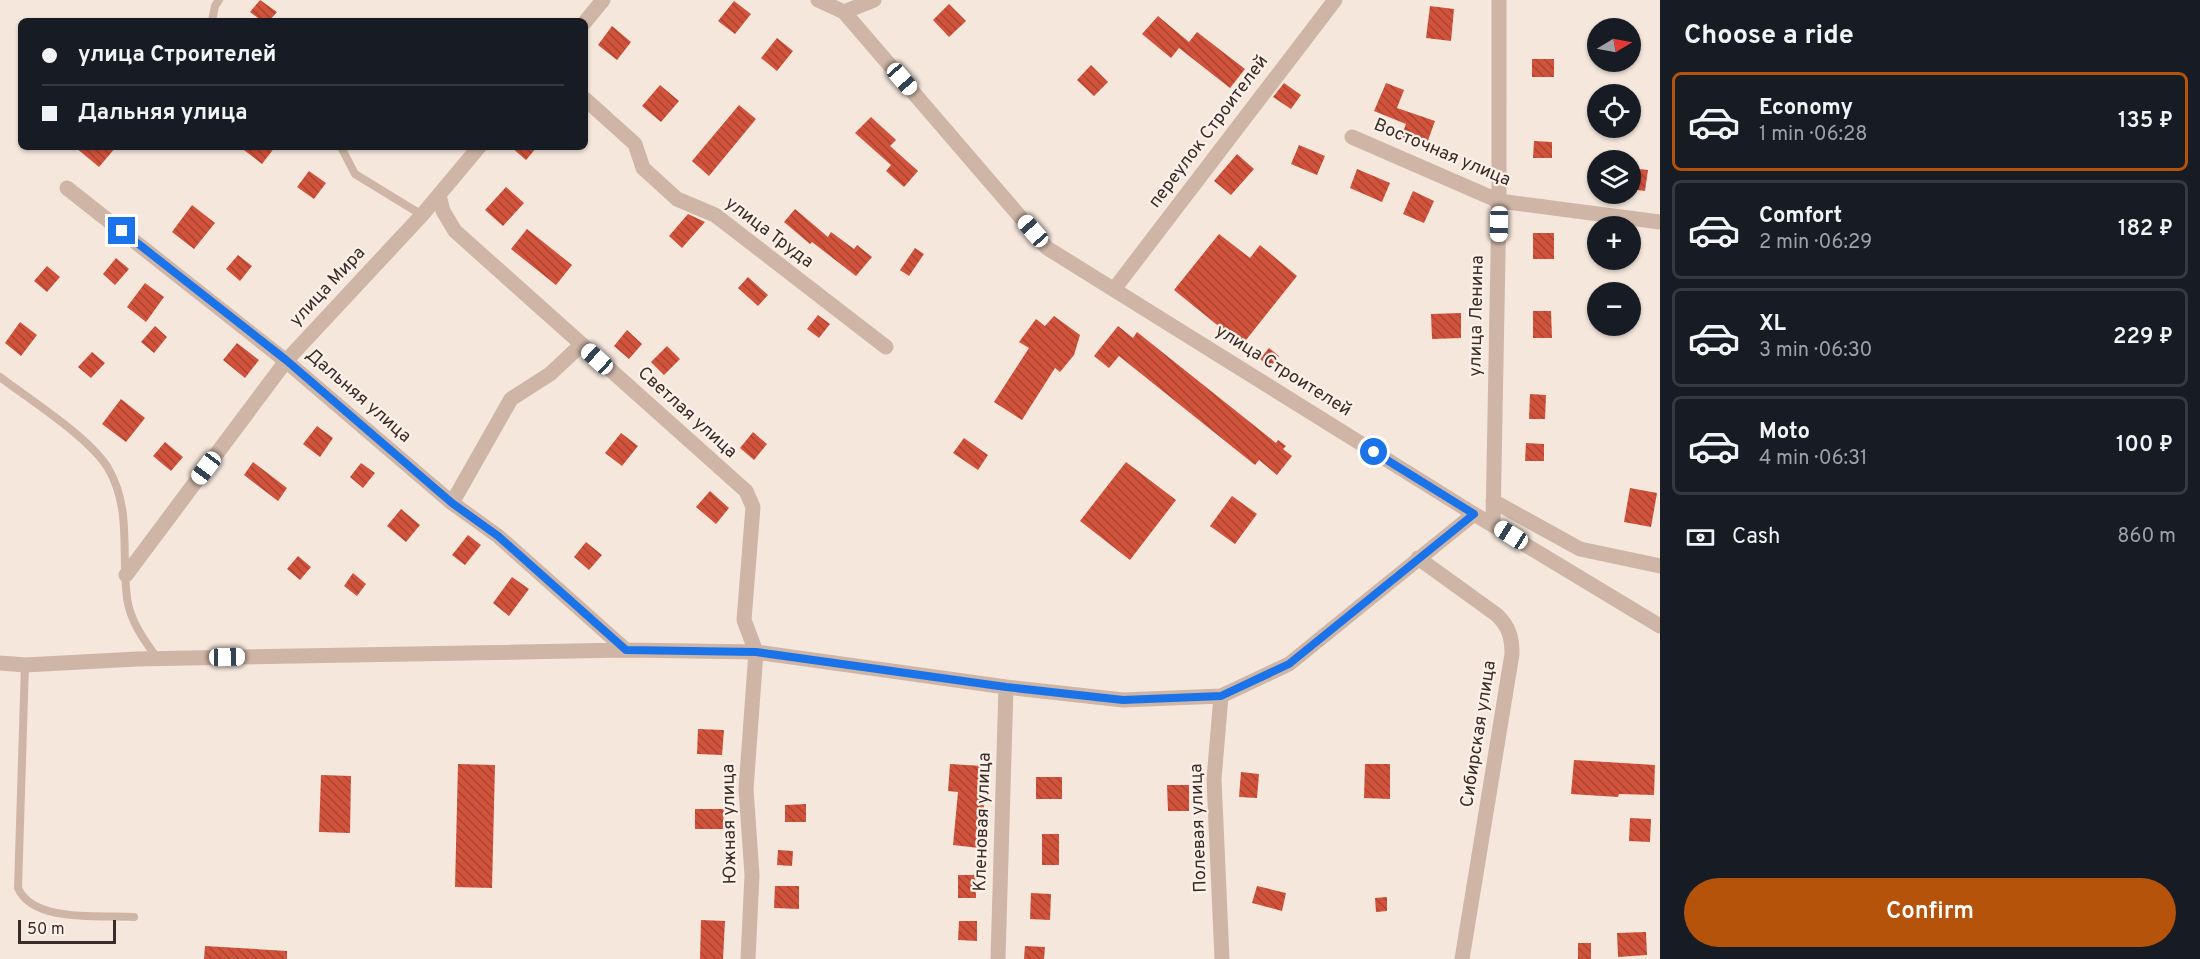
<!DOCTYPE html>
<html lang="en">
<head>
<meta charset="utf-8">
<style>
  body { margin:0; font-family:Overpass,sans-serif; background:#242831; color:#f1f3f6; height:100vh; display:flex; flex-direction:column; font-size:22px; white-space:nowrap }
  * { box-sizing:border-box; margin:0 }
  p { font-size:20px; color:#9ea1a6 }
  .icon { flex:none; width:33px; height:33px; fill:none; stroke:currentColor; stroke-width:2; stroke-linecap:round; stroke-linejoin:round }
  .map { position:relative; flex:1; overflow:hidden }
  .details { display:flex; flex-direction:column; background:#171b24; width:540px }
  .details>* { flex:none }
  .guide { position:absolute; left:18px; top:18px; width:570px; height:132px; border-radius:9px; box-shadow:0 2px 4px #0004; display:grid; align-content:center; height:132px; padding:0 24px; background:#171b24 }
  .needle { width:39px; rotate:80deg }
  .buttons { position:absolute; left:1587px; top:18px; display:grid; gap:12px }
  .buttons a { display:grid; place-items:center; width:54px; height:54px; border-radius:50%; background:#171b24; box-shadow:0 2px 4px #0004; font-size:30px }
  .scale { position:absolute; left:18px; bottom:15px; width:98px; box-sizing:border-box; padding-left:6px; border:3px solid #3a2c28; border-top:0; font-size:16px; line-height:21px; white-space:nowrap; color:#3a2c28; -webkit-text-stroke:4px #fcf1e9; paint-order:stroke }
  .end { position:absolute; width:27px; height:27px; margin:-14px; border:8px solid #1a73e8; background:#fff; box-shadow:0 0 0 3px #fff }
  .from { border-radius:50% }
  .car { position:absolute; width:18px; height:36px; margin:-18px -9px; border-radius:8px; box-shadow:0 0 4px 2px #0007; background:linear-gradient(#fff 24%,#345 0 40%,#fff 0 76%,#345 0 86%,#fff 0) }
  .guide b { display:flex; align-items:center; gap:21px; height:57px; font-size:22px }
  .guide b+b { border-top:2px solid #363941 }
  .guide i { width:15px; height:15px; background:#f1f3f6 }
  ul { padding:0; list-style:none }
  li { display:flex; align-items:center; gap:18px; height:99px; margin:0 12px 9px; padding:0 12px; border:3px solid #363941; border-radius:9px }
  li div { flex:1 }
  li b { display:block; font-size:22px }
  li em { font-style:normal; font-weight:600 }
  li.current { border-color:#b45309 }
  li>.icon { width:54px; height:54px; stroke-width:1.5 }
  h2 { padding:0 24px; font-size:27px; line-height:72px }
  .pay { display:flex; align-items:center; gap:15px; height:66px; padding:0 24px; font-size:22px }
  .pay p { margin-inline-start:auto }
  .primary-button { display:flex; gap:12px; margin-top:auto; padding:12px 24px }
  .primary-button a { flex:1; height:69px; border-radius:36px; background:#b45309; color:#fff; font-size:24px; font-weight:600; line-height:69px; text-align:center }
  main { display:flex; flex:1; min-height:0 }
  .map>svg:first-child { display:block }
  .building { fill:url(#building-back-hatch) }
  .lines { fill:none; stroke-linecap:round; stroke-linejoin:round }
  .lane { stroke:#ceb5a6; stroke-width:8 }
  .street { stroke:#ceb5a6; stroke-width:15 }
  .route { stroke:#1a73e8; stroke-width:8 }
  .labels { text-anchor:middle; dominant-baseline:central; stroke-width:4.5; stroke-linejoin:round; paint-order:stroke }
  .street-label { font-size:18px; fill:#3a2c28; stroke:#fcf1e9 }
</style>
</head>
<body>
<main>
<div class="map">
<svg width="1660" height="959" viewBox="0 0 1660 959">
  <defs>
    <pattern id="building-back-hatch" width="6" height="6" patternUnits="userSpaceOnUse" patternTransform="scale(1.5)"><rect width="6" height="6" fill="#d2533c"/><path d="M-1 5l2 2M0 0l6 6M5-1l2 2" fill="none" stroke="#ab4532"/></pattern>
  </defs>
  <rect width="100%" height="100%" fill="#f5e7dc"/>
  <!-- building -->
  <path class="building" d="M260 0 277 12 269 21H262L250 12Z
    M734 1 751 14 735 34 718 21Z
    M949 4 966 21 949 37 933 20Z
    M1430 6 1454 9 1451 41 1426 38Z
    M1158 16 1189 42 1197 32 1245 69 1230 88 1179 48 1171 58 1142 34Z
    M612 26 631 42 617 60 598 45Z
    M777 38 793 51 777 71 761 58Z
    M1532 59H1554V77H1532Z
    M1091 65 1108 82 1094 96 1077 80Z
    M1284 83 1301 95 1291 109 1273 97Z
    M1386 83 1404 90 1397 108 1435 121 1426 146 1401 137 1406 124 1374 111Z
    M660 85 679 101 661 122 642 106Z
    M739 105 756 119 709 176 692 161Z
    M871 117 896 140 890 146 918 171 904 187 886 171 891 165 855 133Z
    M1534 141 1552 142V158H1533Z
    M1299 145 1325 156 1317 175 1291 164Z
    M75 147H116L99 167Z
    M240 147H275L262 164Z
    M511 147H537L526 160Z
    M1237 154 1254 169 1231 195 1214 181Z
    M1630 168 1648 170 1645 191 1630 189Z
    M1357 169 1390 183 1382 202 1350 188Z
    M309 171 326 183 314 199 297 187Z
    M506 187 524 203 503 226 485 210Z
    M1413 191 1434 201 1424 223 1403 214Z
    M192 205 215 223 194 249 172 232Z
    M795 209 828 237 831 232 854 249 857 245 872 257 856 276 812 242 810 244 784 222Z
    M688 214 705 222 682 248 669 236Z
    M527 229 572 265 556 285 511 249Z
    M1533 233H1554V259H1533Z
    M1219 234 1250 258 1260 245 1297 276 1242 345 1174 290Z
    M915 248 924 254 909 276 900 270Z
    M238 255 252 266 240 281 226 269Z
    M116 258 129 269 115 285 103 274Z
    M47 266 60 277 47 292 34 281Z
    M748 277 768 295 758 306 738 288Z
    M145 283 164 297 146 322 127 307Z
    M1533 311H1551L1552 338H1533Z
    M1461 313V338L1432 339 1431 314Z
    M818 315 830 324 819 338 807 329Z
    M1054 316 1080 335 1074 355 1060 372 1055 368 1022 420 994 402 1029 348 1019 342 1036 319 1045 326Z
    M20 322 37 335 21 356 5 343Z
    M155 326 167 337 154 353 141 342Z
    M1118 326 1133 338 1137 332 1276 443 1278 440 1286 446 1283 449 1292 456 1277 475 1259 460 1255 465 1119 356 1109 368 1094 356Z
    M627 330 642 344 629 359 614 346Z
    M237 343 259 360 245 378 223 360Z
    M667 346 680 359 664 375 651 362Z
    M1269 348 1279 356 1270 367 1260 359Z
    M92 352 105 363 91 378 78 367Z
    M1530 394 1546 395 1545 419H1529Z
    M121 399 145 418 126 442 102 424Z
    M317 426 333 438 320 457 303 444Z
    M753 432 767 444 754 460 740 448Z
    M621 433 638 446 622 466 605 453Z
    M964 438 988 455 978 470 953 453Z
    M165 442 183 457 171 471 153 456Z
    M1526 443 1544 444V461H1525Z
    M253 462 287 488 278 501 244 475Z
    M1126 462 1176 500 1130 560 1080 521Z
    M361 463 375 473 363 488 350 477Z
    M1630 488 1657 493 1651 527 1624 522Z
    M710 491 729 508 716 524 696 507Z
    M1232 496 1257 514 1235 544 1210 526Z
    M401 509 420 525 406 542 387 526Z
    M468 535 481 545 465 565 452 555Z
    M586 542 602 555 589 570 574 557Z
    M298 556 311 567 300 580 287 569Z
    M353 573 366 584 357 596 344 586Z
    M512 577 529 589 509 616 493 603Z
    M698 729 724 730 722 755 697 754Z
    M1574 760 1655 765 1654 795 1619 794 1618 797 1571 794Z
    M458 764 495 765 492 888 455 887Z
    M950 764 983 766 980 805H984L979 848 953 845 958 792 948 791Z
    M1365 764H1390V799L1364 798Z
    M1241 772 1259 774 1257 798 1239 797Z
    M321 775 351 776 350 833 319 832Z
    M1036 777H1062V799H1036Z
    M1167 785H1189V811H1168Z
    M806 804V822H785V805Z
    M695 809H724L723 829H695Z
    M1630 818 1651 819 1650 842 1629 841Z
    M1042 834H1059V865H1042Z
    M778 850 793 851 792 866 777 865Z
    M958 875H975L976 898H958Z
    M775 886H799V909L774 908Z
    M1257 886 1286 893 1282 911 1252 903Z
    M1031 893 1051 894 1050 920 1030 919Z
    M1387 897V911L1376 912 1375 898Z
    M701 920 725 921 723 959H700Z
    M959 921H977V941L958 940Z
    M1646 932 1647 955 1618 957 1617 933Z
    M1578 943H1591V959H1578Z
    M205 946 287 951V959H204Z
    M1025 946 1045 947 1044 959H1024Z"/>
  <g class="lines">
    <!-- lane -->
    <path class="lane" d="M212 21 215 6 219 0
      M341 147 355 174 422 215
      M0 377C30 400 89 437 108 468 132 509 121 553 127 598 130 621 144 640 157 658
      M25 665 18 888C33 923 100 915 134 917"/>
    <!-- street -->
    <path class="street" d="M818 0 844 12 1047 248 1474 514 1660 626
      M844 12 874 0
      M585 22 603 0
      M585 99 635 144 643 168 677 199 715 215 886 347
      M1352 137 1499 201 1660 222
      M67 188 286 361 452 503
      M439 195 443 211 455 231 746 491 753 507 744 620 756 652 746 789 752 875 748 959
      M1115 288 1335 0
      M581 345 550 374 511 399 452 503 498 536 626 650
      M1493 501 1580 549 1660 566
      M1493 524 1499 201V0
      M1418 558 1497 615C1509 627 1512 637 1512 654L1462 959
      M126 575 286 361 422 215 479 147
      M0 663 25 665 137 659 626 650 756 652 1006 687 1123 700 1221 696 1289 664 1474 514
      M1221 696 1214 779 1222 959
      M998 959 1006 687"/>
  </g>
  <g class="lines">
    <!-- route -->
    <path class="route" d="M122 231 286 360 452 503 498 536 626 650 756 652 1006 687 1123 700 1221 696 1289 664 1474 514 1374 452"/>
  </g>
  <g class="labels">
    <!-- street labels -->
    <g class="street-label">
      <text transform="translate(1209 132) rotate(-53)">переулок Строителей</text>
      <text transform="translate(1442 153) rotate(23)">Восточная улица</text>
      <text transform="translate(769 233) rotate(37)">улица Труда</text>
      <text transform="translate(328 287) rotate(-47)">улица Мира</text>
      <text transform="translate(1477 316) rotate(-89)">улица Ленина</text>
      <text transform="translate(1283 371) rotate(32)">улица Строителей</text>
      <text transform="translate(358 396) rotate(41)">Дальняя улица</text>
      <text transform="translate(687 413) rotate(42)">Светлая улица</text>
      <text transform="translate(1479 734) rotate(-81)">Сибирская улица</text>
      <text transform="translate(983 822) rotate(-88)">Кленовая улица</text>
      <text transform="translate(730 824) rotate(-91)">Южная улица</text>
      <text transform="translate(1199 828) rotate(-92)">Полевая улица</text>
    </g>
  </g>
</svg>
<div class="buttons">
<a><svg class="needle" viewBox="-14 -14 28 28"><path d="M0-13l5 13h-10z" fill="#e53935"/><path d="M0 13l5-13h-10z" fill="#9ea1a6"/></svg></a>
<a><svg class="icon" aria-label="locate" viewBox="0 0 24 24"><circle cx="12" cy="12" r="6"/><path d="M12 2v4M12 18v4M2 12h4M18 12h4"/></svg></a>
<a><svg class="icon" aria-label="layers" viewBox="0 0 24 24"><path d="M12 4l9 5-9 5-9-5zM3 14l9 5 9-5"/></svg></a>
<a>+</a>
<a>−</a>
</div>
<div class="scale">50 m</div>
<i class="end from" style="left:1374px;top:452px"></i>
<i class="end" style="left:122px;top:231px"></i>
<i class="car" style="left:902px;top:79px;rotate:139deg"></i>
<i class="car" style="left:1499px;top:224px;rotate:181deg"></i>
<i class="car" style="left:1033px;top:231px;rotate:319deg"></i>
<i class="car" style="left:597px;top:359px;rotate:312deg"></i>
<i class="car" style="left:206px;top:468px;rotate:217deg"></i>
<i class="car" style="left:1511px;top:535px;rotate:302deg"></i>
<i class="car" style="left:227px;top:657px;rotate:89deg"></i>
<div class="guide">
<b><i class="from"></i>улица Строителей</b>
<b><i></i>Дальняя улица</b>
</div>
</div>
<section class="details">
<h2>Choose a ride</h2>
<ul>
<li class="current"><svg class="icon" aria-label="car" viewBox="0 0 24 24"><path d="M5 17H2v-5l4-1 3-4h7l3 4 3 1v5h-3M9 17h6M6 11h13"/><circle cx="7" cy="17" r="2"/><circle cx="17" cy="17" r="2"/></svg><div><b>Economy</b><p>1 min · 06:28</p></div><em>135 ₽</em></li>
<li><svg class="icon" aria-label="car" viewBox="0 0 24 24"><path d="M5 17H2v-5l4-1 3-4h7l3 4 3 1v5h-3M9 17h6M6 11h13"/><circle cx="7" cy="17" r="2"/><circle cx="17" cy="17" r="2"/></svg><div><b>Comfort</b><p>2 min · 06:29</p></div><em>182 ₽</em></li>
<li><svg class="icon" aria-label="car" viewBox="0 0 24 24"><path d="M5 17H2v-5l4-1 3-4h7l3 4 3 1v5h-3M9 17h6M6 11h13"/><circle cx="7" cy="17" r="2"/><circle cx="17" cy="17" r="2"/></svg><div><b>XL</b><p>3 min · 06:30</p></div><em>229 ₽</em></li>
<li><svg class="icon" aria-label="car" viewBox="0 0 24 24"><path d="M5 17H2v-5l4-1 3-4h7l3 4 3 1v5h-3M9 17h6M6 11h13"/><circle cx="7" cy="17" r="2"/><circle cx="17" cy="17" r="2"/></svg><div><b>Moto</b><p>4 min · 06:31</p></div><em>100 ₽</em></li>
</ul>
<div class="pay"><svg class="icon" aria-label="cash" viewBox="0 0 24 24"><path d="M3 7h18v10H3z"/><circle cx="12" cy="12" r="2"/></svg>Cash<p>860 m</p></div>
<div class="primary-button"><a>Confirm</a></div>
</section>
</main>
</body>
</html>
